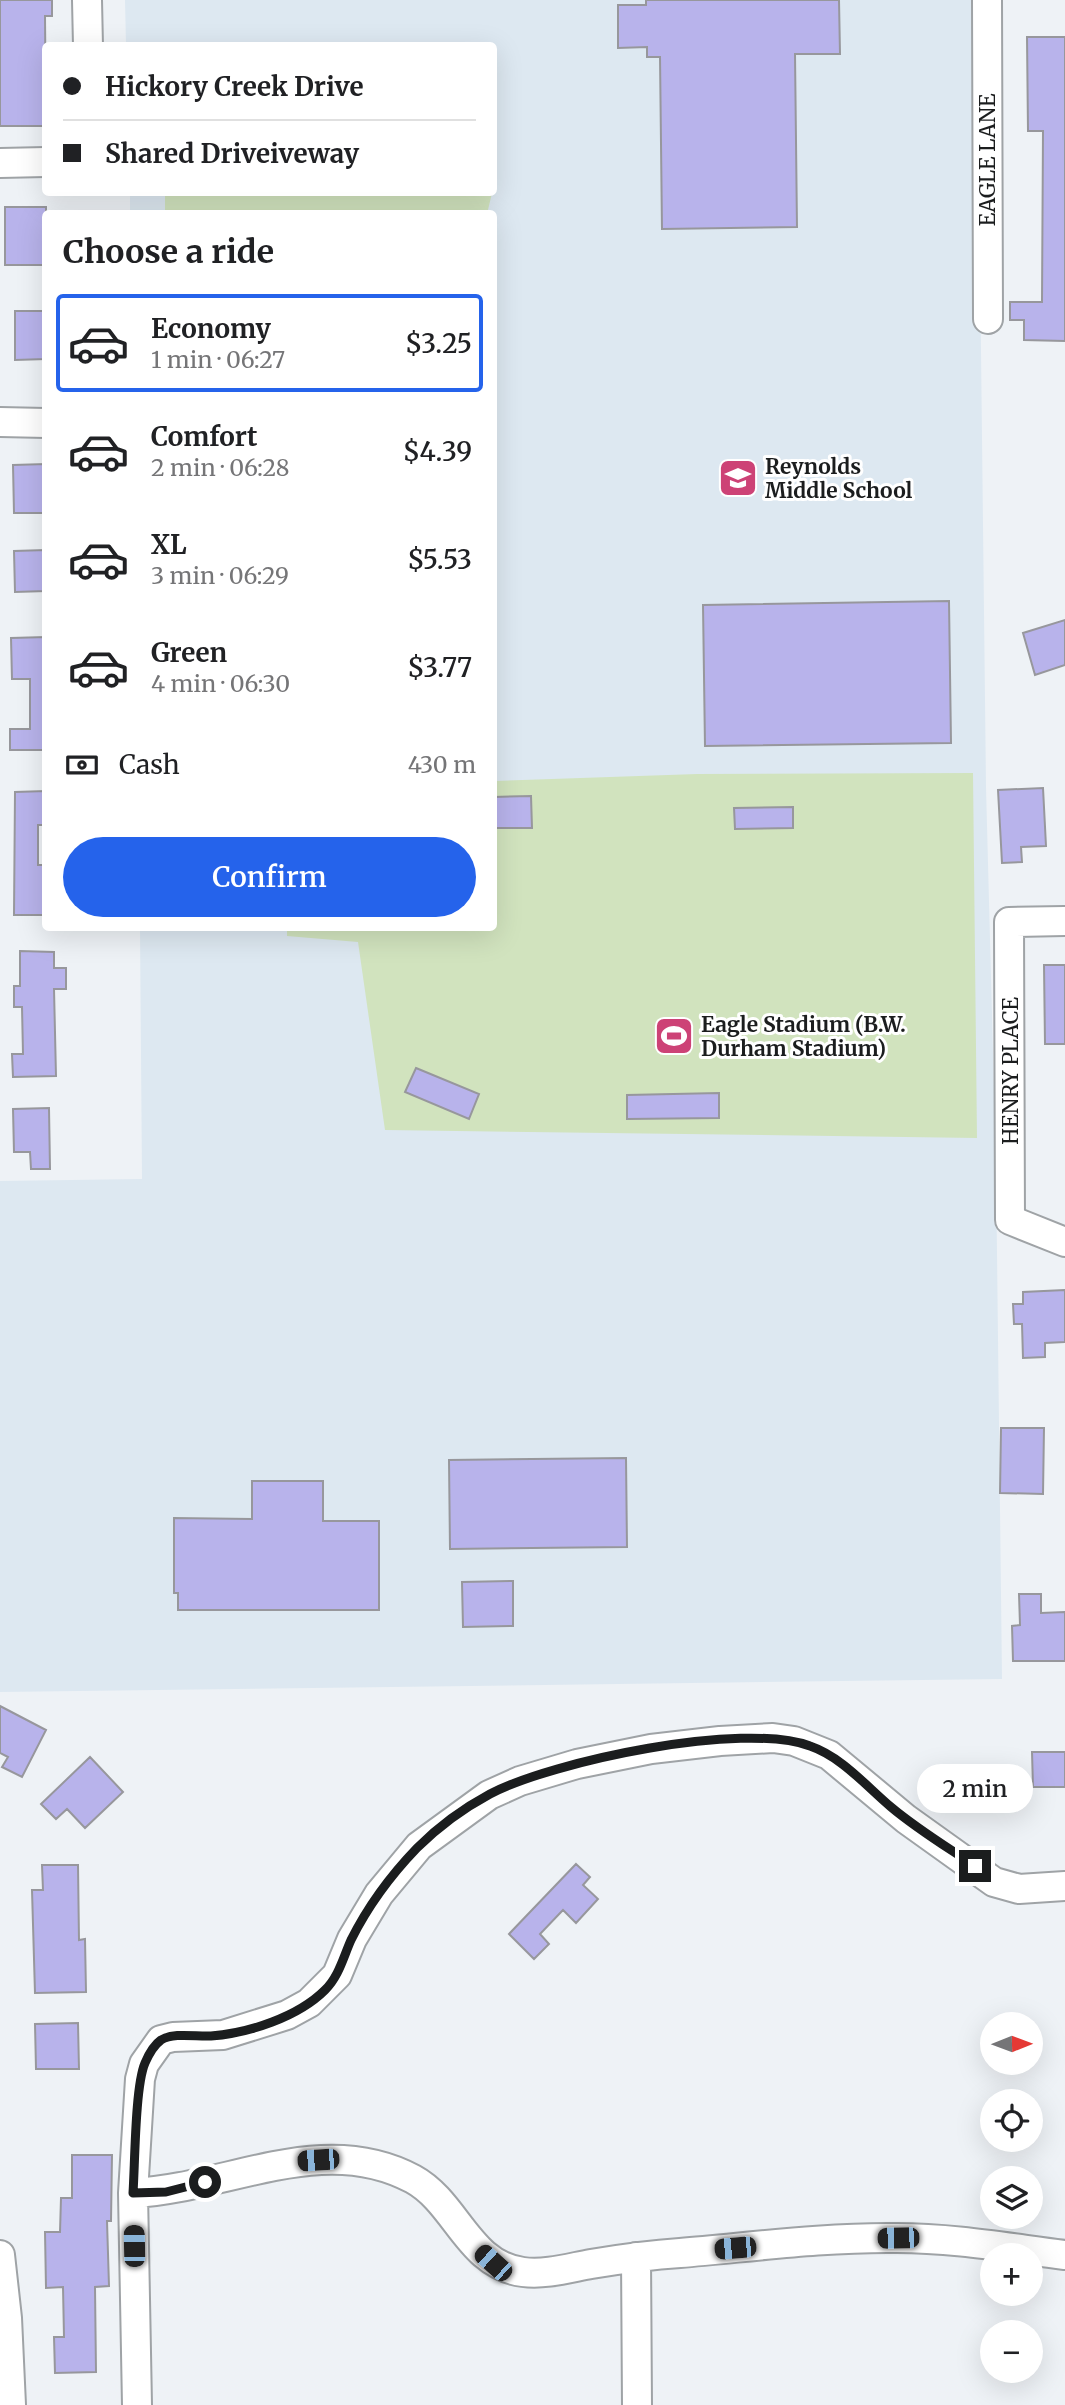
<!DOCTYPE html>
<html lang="en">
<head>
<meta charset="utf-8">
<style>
  body { margin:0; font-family:Merriweather,serif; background:#f6f6f6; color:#202124; height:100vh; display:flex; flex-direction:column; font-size:26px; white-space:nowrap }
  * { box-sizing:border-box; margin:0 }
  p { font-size:23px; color:#757577 }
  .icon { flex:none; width:38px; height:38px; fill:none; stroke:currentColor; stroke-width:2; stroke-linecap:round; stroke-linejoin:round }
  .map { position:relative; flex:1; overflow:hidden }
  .details { position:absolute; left:42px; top:210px; width:455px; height:721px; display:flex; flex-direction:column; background:#fff; border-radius:7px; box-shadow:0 7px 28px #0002 }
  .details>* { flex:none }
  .guide { position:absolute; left:42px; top:42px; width:455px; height:154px; border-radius:7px; box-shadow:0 7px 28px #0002; display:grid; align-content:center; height:154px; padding:0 21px; background:#fff }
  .needle { width:46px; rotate:89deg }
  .fabs { position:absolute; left:980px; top:2012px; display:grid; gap:14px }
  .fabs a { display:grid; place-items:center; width:63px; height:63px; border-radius:50%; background:#fff; box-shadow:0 7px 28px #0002; font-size:35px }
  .end { position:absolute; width:32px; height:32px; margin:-16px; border:9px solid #1b1d1e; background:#fff; box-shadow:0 0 0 4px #fff }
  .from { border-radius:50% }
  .bubble { position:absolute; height:49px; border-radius:24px; background:#fff; box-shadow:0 7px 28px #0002; font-size:23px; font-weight:600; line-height:49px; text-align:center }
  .car { position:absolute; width:21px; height:42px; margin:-21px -10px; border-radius:9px; box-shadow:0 0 5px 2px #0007; background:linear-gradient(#222 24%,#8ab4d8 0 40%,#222 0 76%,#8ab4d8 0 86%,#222 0) }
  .guide b { display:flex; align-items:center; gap:24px; height:66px; font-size:26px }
  .guide b+b { border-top:2px solid #e0e0e0 }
  .guide i { width:18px; height:18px; background:#202124 }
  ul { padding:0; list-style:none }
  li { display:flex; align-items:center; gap:21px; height:98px; margin:0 14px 10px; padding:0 7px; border:4px solid transparent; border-radius:7px }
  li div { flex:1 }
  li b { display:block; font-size:26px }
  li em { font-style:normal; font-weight:600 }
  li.on { border-color:#2563eb }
  li>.icon { width:63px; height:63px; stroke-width:1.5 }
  h2 { padding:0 21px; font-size:32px; line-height:84px }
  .pay { display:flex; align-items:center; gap:18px; height:77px; padding:0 21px; font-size:26px }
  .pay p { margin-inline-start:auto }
  .button { display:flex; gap:14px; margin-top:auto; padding:14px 21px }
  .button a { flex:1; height:80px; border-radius:42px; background:#2563eb; color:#fff; font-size:28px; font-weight:600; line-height:80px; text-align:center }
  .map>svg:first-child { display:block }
  .built { fill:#dde8f1 }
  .green { fill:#d1e3be }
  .building { fill:#b8b3eb; stroke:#97979c; stroke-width:2 }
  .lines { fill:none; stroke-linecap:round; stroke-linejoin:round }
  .minor-casing { stroke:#9fa3a6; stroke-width:32 }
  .minor { stroke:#fff; stroke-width:28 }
  .route { stroke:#1b1d1e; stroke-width:9 }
  .labels { text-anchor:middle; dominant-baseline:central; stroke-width:6; stroke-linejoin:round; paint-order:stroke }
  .street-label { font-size:21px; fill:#1b1d1e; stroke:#fff }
  .poi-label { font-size:21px; font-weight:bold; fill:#1b1d1e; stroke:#fff; text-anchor:start }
</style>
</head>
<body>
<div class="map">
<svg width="1065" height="2405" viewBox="0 0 1065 2405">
  <rect width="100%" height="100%" fill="#eef2f6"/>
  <!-- built -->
  <path class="built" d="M125 0H977L986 787 996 1168 1002 1679 0 1692V1181L142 1179 140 928H494V214L130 213V193L494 192V46L126 45Z"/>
  <!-- green -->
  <path class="green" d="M165 193V192L492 193 487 214 165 213Z
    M973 773 977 1138 385 1130 358 942 287 936V928H494V781L697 774Z"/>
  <!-- building -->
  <path class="building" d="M0 0H52V16H45L46 126H0Z
    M646 0H839L840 54H795L797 227 662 229 660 57H647V47L618 48V5H646Z
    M1027 37H1065V341L1024 340V320H1010V302H1042L1043 131H1028Z
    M5 207H46V265H5Z
    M15 311H46V359L15 360Z
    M46 464V513H14L13 465Z
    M46 550V591L15 592 14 551Z
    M949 601 951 743 705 746 703 605Z
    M1065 620V665L1035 675 1023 633Z
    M46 637V750H10V729H30V679H12L11 638Z
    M1043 788 1046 846 1021 847 1022 862 1002 863 998 790Z
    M46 791V825H38V865H46V915H14L15 792Z
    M531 796 532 828H494V797Z
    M793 807V828L735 829 734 808Z
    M20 951 54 952V968H66V989H54L56 1076 13 1077 12 1054H23L22 1007H14V986H20Z
    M1044 965H1065V1044H1045Z
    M416 1068 479 1094 469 1119 405 1092Z
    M719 1093V1118L627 1119V1095Z
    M49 1108 50 1169H31L30 1152H14L13 1109Z
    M1065 1290V1342L1045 1343V1357L1023 1358 1022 1324H1014L1013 1304H1023V1292Z
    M1001 1428H1044L1043 1494 1000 1493Z
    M626 1458 627 1547 450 1549 449 1460Z
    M252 1481H323V1521H379V1610H178V1593H174V1518L252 1519Z
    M513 1581V1626L463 1627 462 1582Z
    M1019 1594H1041V1613L1065 1612V1661H1013L1012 1626 1020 1625Z
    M0 1706 46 1730 22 1777 2 1767 8 1757 0 1753Z
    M1032 1752H1065V1787H1033Z
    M90 1757 123 1792 85 1828 67 1809 56 1819 41 1804Z
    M576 1864 590 1877 583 1885 598 1899 576 1923 563 1910 540 1934 549 1944 534 1959 509 1934Z
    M42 1865H78L79 1940 85 1939 86 1992 35 1993 32 1890H43Z
    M78 2023 79 2069H36L35 2024Z
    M72 2155H112L111 2221H107L109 2286 95 2287 96 2372 55 2373 54 2337H64L63 2287 46 2288 45 2232H60L61 2198H72Z"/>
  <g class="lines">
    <!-- minor casing -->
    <g class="minor-casing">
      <path id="minor" d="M87 0 88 46
        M987 0 988 319
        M0 163 46 162
        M0 422 46 423
        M1065 921 1009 922 1010 1220 1065 1242
        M133 2193 140 2079 144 2064 161 2040 173 2037 223 2035 287 2015 309 2003 337 1975 352 1939 379 1894 419 1846 489 1795 520 1781 577 1764 651 1749 720 1741 773 1738 794 1741 829 1755 906 1819 994 1882 1019 1889 1065 1886
        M0 2255 7 2318 11 2405
        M636 2257 637 2405
        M137 2405 133 2193C226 2189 322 2130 413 2179 457 2203 468 2265 523 2272 545 2275 569 2268 591 2264 621 2259 650 2255 680 2253 752 2247 825 2237 897 2238 953 2238 1009 2248 1065 2255"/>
    </g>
    <!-- minor -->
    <use href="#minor" class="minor"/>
  </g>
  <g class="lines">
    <!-- route -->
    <path class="route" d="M205 2182 166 2192 133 2193C135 2164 135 2086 145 2063 148 2056 154 2045 161 2040 174 2032 197 2037 211 2036 249 2033 298 2017 325 1990 339 1976 343 1958 351 1940 368 1906 391 1875 417 1848 437 1828 464 1808 490 1794 553 1761 743 1721 810 1746 842 1757 866 1786 891 1807 917 1829 947 1847 975 1866"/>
  </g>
  <!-- icons -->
  <defs>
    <g id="school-square" transform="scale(2.0125)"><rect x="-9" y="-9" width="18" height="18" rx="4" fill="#cd4276" stroke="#fff"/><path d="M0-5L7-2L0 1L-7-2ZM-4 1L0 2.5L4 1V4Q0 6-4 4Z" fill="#fff"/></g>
    <g id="stadium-square" transform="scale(2.0125)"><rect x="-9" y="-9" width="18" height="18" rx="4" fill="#cd4276" stroke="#fff"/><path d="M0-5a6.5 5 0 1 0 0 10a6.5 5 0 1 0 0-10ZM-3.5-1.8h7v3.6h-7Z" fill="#fff"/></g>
  </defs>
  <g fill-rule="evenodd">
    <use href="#school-square" x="738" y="478"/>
    <use href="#stadium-square" x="674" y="1036"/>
  </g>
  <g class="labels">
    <!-- street labels -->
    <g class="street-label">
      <text transform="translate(987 160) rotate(-90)">EAGLE LANE</text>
      <text transform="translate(1010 1071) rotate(-90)">HENRY PLACE</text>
    </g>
    <!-- poi labels -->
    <g class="poi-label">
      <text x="765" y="466">Reynolds<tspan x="765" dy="24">Middle School</tspan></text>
      <text x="701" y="1024">Eagle Stadium (B.W.<tspan x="701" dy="24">Durham Stadium)</tspan></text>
    </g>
  </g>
</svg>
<div class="fabs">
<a><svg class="needle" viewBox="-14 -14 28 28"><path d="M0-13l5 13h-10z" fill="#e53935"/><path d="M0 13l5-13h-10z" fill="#757577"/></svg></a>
<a><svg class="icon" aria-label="locate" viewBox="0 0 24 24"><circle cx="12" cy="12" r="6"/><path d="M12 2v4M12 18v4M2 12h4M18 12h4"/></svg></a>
<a><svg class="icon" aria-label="layers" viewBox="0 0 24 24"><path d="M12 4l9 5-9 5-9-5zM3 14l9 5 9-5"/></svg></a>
<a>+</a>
<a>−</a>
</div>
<i class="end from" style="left:205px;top:2182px"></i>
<i class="end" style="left:975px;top:1866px"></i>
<div class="bubble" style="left:917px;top:1764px;width:116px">2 min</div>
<i class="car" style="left:318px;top:2160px;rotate:266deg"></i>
<i class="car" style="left:898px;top:2238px;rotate:269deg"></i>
<i class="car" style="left:134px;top:2246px;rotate:359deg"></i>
<i class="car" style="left:735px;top:2248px;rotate:265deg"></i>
<i class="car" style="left:493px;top:2263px;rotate:312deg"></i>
<div class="guide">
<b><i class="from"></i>Hickory Creek Drive</b>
<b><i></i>Shared Driveiveway</b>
</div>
<section class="details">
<h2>Choose a ride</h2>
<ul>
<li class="on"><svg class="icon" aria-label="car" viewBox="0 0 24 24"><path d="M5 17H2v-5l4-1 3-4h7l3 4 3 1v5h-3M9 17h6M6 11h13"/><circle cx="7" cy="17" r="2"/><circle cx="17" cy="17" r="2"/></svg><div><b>Economy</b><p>1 min · 06:27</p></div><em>$3.25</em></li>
<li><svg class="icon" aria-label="car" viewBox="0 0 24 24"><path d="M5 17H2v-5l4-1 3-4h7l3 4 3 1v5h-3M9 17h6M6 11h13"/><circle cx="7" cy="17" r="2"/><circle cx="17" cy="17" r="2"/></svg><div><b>Comfort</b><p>2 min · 06:28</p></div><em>$4.39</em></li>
<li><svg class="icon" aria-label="car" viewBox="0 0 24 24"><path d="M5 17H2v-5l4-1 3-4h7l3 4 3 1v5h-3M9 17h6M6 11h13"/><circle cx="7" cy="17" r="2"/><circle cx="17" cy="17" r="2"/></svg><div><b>XL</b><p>3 min · 06:29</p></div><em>$5.53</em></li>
<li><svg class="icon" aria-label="car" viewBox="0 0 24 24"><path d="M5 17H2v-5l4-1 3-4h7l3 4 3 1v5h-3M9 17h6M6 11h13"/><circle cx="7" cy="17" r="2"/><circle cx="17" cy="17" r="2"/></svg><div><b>Green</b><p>4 min · 06:30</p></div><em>$3.77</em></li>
</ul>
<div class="pay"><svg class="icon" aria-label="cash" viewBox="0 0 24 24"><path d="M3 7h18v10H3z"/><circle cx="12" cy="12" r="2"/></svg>Cash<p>430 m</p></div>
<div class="button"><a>Confirm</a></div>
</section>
</div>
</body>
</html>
